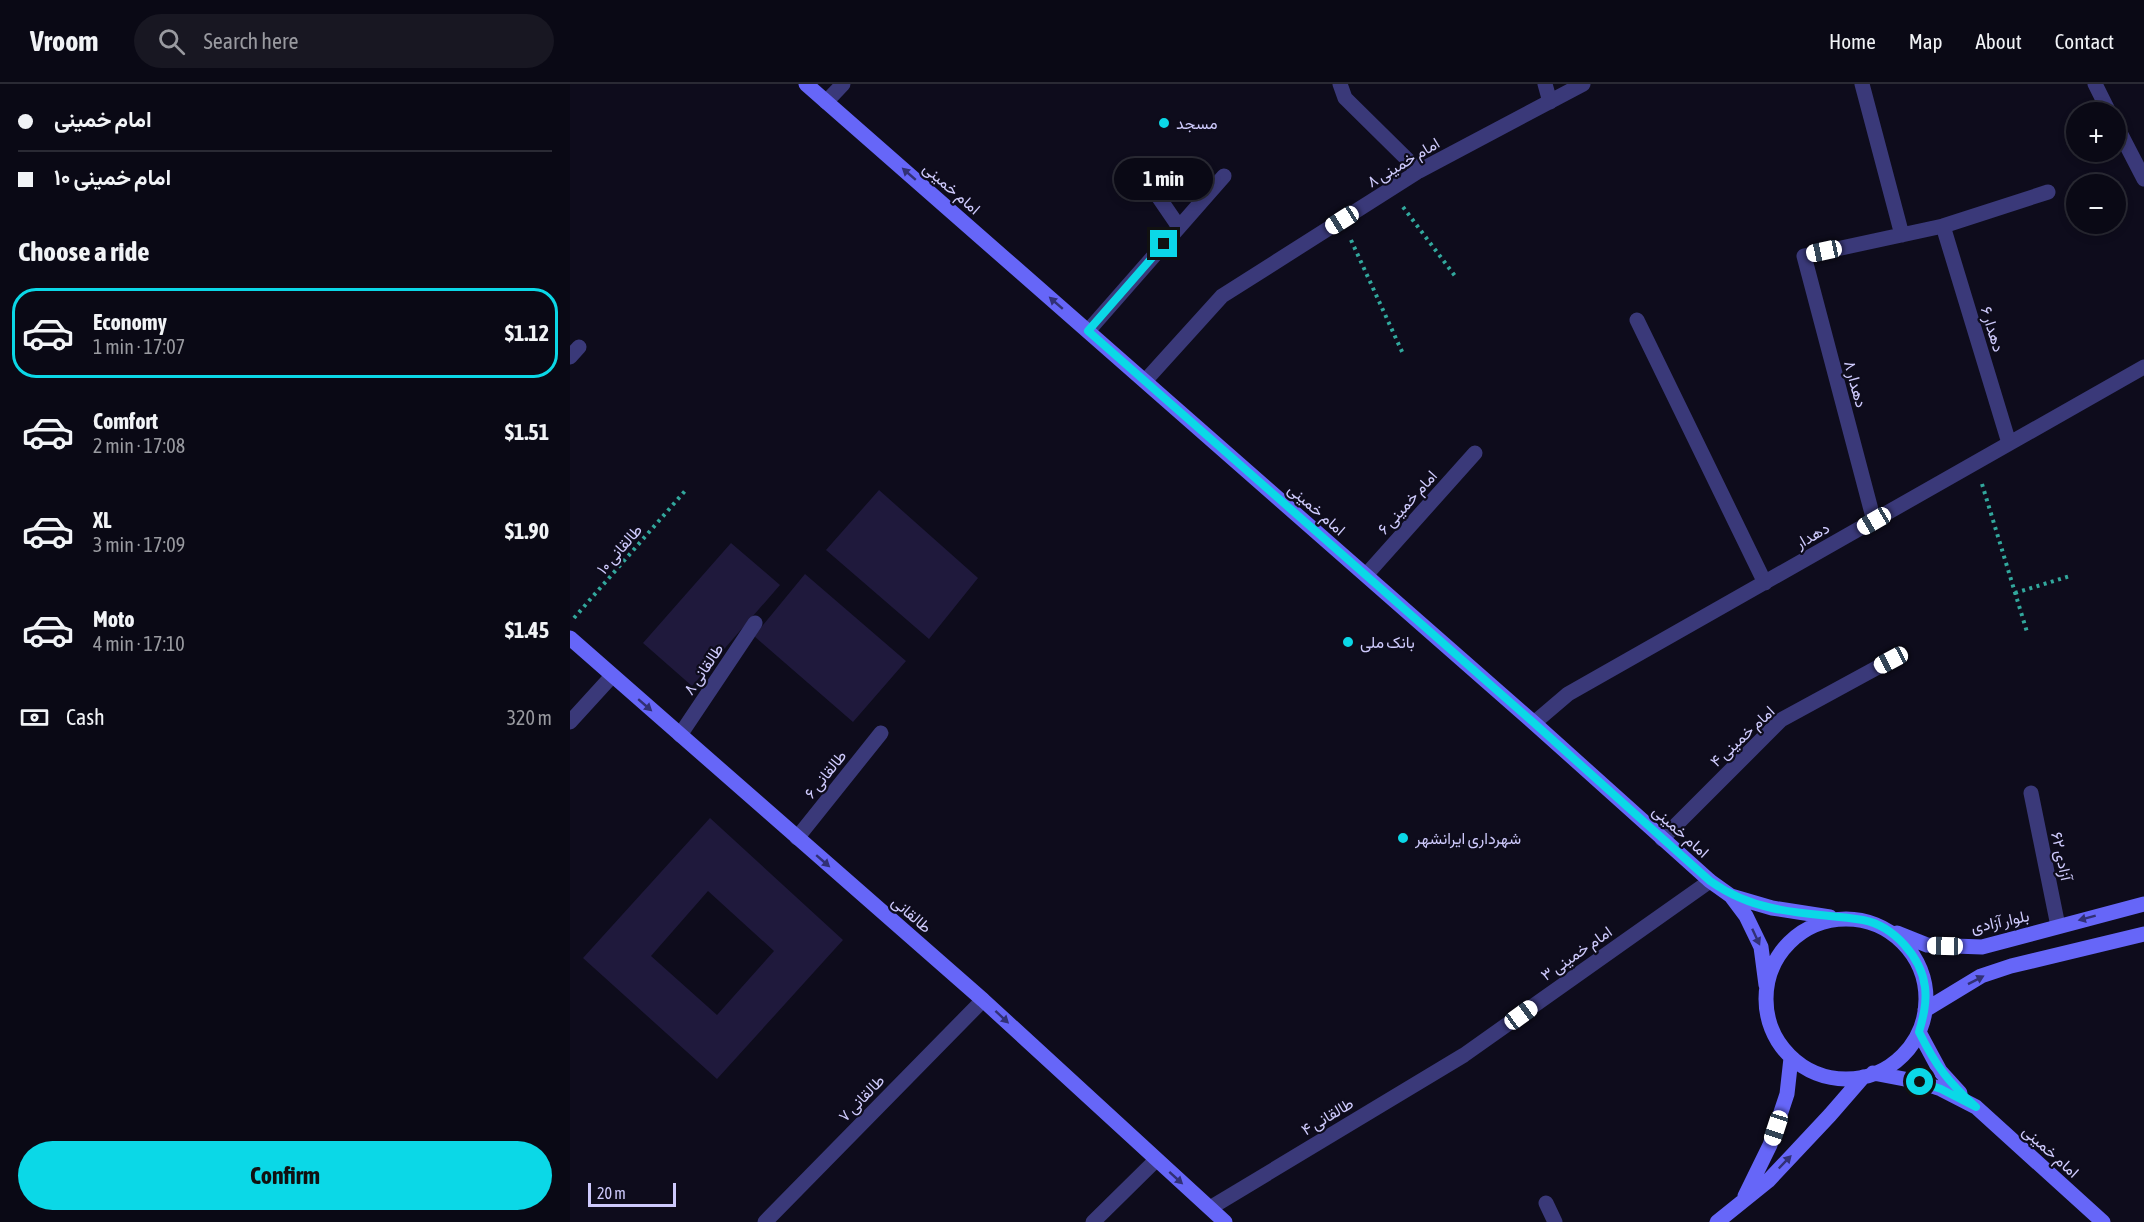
<!DOCTYPE html>
<html lang="en">
<head>
<meta charset="utf-8">
<style>
  body { margin:0; font-family:"Asap Condensed",Vazirmatn,sans-serif; background:#181722; color:#f1f3f6; height:100vh; display:flex; flex-direction:column; font-size:22px; white-space:nowrap }
  * { box-sizing:border-box; margin:0 }
  p { font-size:20px; color:#999aa0 }
  .icon { flex:none; width:33px; height:33px; fill:none; stroke:currentColor; stroke-width:2; stroke-linecap:round; stroke-linejoin:round }
  .map { position:relative; flex:1; overflow:hidden }
  .panel { display:flex; flex-direction:column; background:#0a0915; width:570px }
  .panel>* { flex:none }
  .top-card { display:grid; align-content:center; height:132px; padding:0 18px; background:#0a0915 }
  .fabs { position:absolute; left:1496px; top:18px; display:grid; gap:12px }
  .fabs a { display:grid; place-items:center; width:60px; height:60px; border-radius:50%; background:#0a0915; box-shadow:0 3px 9px #0003,0 0 0 2px #2a2a34; font-size:30px }
  .scale { position:absolute; left:18px; bottom:15px; width:88px; box-sizing:border-box; padding-left:6px; border:3px solid #cecafc; border-top:0; font-size:16px; line-height:21px; white-space:nowrap; color:#cecafc; -webkit-text-stroke:4px #0e0c1c; paint-order:stroke }
  .end { position:absolute; width:27px; height:27px; margin:-14px; border:8px solid #0bd8e7; background:#111; box-shadow:0 0 0 3px #111 }
  .from { border-radius:50% }
  .bubble { position:absolute; height:42px; border-radius:21px; background:#0a0915; box-shadow:0 3px 9px #0003,0 0 0 2px #2a2a34; font-size:20px; font-weight:700; line-height:42px; text-align:center }
  .car { position:absolute; width:18px; height:36px; margin:-18px -9px; border-radius:8px; box-shadow:0 0 4px 2px #0007; background:linear-gradient(#fff 24%,#345 0 40%,#fff 0 76%,#345 0 86%,#fff 0) }
  .top-card b { display:flex; align-items:center; gap:21px; height:57px; font-size:22px }
  .top-card b+b { border-top:2px solid #2a2a34 }
  .top-card i { width:15px; height:15px; background:#f1f3f6 }
  ul { padding:0; list-style:none }
  li { display:flex; align-items:center; gap:18px; height:90px; margin:0 12px 9px; padding:0 6px; border:3px solid transparent; border-radius:24px }
  li div { flex:1 }
  li b { display:block; font-size:22px }
  li em { font-style:normal; font-weight:700 }
  li.selected { border-color:#0bd8e7 }
  li>.icon { width:54px; height:54px; stroke-width:1.5 }
  h2 { padding:0 18px; font-size:27px; line-height:72px }
  .pay { display:flex; align-items:center; gap:15px; height:66px; padding:0 18px; font-size:22px }
  .pay p { margin-inline-start:auto }
  .button { display:flex; gap:12px; margin-top:auto; padding:12px 18px }
  .button a { flex:1; height:69px; border-radius:36px; background:#0bd8e7; color:#111; font-size:24px; font-weight:700; line-height:69px; text-align:center }
  header { display:flex; align-items:center; gap:36px; box-sizing:border-box; height:84px; padding:0 30px; background:#0a0915; border-bottom:2px solid #2a2a34 }
  header strong { font-size:28px }
  nav { display:flex; gap:33px; margin-inline-start:auto; font-size:21px }
  .search { width:420px; height:54px; background:#181722; display:flex; align-items:center; gap:15px; box-sizing:border-box; padding:0 21px; border-radius:33px; color:#999aa0; font-size:22px }
  main { display:flex; flex:1; min-height:0 }
  .map>svg:first-child { display:block }
  .building { fill:#1f193c; fill-rule:evenodd }
  .lines { fill:none; stroke-linecap:round; stroke-linejoin:round }
  .path { stroke:#32a89d; stroke-width:4; stroke-dasharray:3 4.5; stroke-linecap:butt }
  .street { stroke:#3a3979; stroke-width:15 }
  .secondary { stroke:#6666f8; stroke-width:15 }
  .oneway { fill:#313074 }
  .route { stroke:#0bd8e7; stroke-width:8 }
  .poi-dot { fill:#0bd8e7; stroke:#0e0c1c; stroke-width:2 }
  .labels { text-anchor:middle; dominant-baseline:central; stroke-width:4.5; stroke-linejoin:round; paint-order:stroke }
  .poi-label { font-size:16px; fill:#cecafc; stroke:#0e0c1c; text-anchor:start }
  .street-label { font-size:16px; fill:#cecafc; stroke:#0e0c1c }
</style>
</head>
<body>
<header>
<strong>Vroom</strong>
<div class="search"><svg class="icon" aria-label="search" viewBox="0 0 24 24"><circle cx="10" cy="10" r="6"/><path d="M15 15l6 6"/></svg>Search here</div>
<nav><a>Home</a><a>Map</a><a>About</a><a>Contact</a></nav>
</header>
<main>
<section class="panel">
<div class="top-card">
<b><i class="from"></i>امام خمینی</b>
<b><i></i>امام خمینی ۱۰</b>
</div>
<h2>Choose a ride</h2>
<ul>
<li class="selected"><svg class="icon" aria-label="car" viewBox="0 0 24 24"><path d="M5 17H2v-5l4-1 3-4h7l3 4 3 1v5h-3M9 17h6M6 11h13"/><circle cx="7" cy="17" r="2"/><circle cx="17" cy="17" r="2"/></svg><div><b>Economy</b><p>1 min · 17:07</p></div><em>$1.12</em></li>
<li><svg class="icon" aria-label="car" viewBox="0 0 24 24"><path d="M5 17H2v-5l4-1 3-4h7l3 4 3 1v5h-3M9 17h6M6 11h13"/><circle cx="7" cy="17" r="2"/><circle cx="17" cy="17" r="2"/></svg><div><b>Comfort</b><p>2 min · 17:08</p></div><em>$1.51</em></li>
<li><svg class="icon" aria-label="car" viewBox="0 0 24 24"><path d="M5 17H2v-5l4-1 3-4h7l3 4 3 1v5h-3M9 17h6M6 11h13"/><circle cx="7" cy="17" r="2"/><circle cx="17" cy="17" r="2"/></svg><div><b>XL</b><p>3 min · 17:09</p></div><em>$1.90</em></li>
<li><svg class="icon" aria-label="car" viewBox="0 0 24 24"><path d="M5 17H2v-5l4-1 3-4h7l3 4 3 1v5h-3M9 17h6M6 11h13"/><circle cx="7" cy="17" r="2"/><circle cx="17" cy="17" r="2"/></svg><div><b>Moto</b><p>4 min · 17:10</p></div><em>$1.45</em></li>
</ul>
<div class="pay"><svg class="icon" aria-label="cash" viewBox="0 0 24 24"><path d="M3 7h18v10H3z"/><circle cx="12" cy="12" r="2"/></svg>Cash<p>320 m</p></div>
<div class="button"><a>Confirm</a></div>
</section>
<div class="map">
<svg width="1574" height="1138" viewBox="0 0 1574 1138">
  <rect width="100%" height="100%" fill="#0e0c1c"/>
  <!-- building -->
  <path class="building" d="M309 406 408 494 359 555 256 466Z
    M161 459 210 501 122 602 73 559Z
    M235 490 336 577 283 638 184 552Z
    M140 734 273 856 147 995 13 874ZM138 807 204 867 147 931 81 872Z"/>
  <g class="lines">
    <!-- path -->
    <path class="path" d="M833 123 885 192
      M781 156 834 272
      M1412 400 1457 548
      M1445 509 1500 492
      M4 534 115 407"/>
    <!-- street -->
    <path class="street" d="M770 0 775 14 849 87
      M975 0 980 18
      M1292 0 1332 151
      M1525 0 1539 28
      M256 18 273 0
      M1545 39 1574 95
      M570 86 609 143
      M1373 142 1439 359
      M1067 236 1195 499
      M518 247 654 92
      M0 273 9 263
      M575 297 652 212 849 87 1013 0
      M1304 437 1234 172 1373 142 1478 108
      M796 491 905 369
      M0 638 42 592
      M964 639 998 610 1574 283
      M110 651 185 539
      M1461 709 1488 842
      M227 754 311 649
      M1092 755 1211 636 1321 576
      M976 1119 985 1138
      M640 1124 894 971 1140 797
      M195 1138 413 916
      M523 1138 586 1076"/>
    <!-- secondary -->
    <path class="secondary" d="M236 0 964 639 1140 797 1161 812 1176 832 1191 863 1196 901
      M0 554 413 916 655 1138
      M1161 812 1202 824 1260 833
      M1196 915a80 80 0 1 1 160 0a80 80 0 1 1-160 0Z
      M1327 849 1357 861 1412 863 1574 820
      M1355 926 1411 892 1441 882 1574 850
      M1349 948 1370 987 1390 1009
      M1303 989 1350 998 1371 1005 1406 1023 1533 1138
      M1175 1112 1200 1061 1217 1010 1221 974
      M1147 1138 1198 1097 1260 1031 1293 993"/>
  </g>
  <!-- one-way arrows -->
  <defs><path id="oneway-solid" d="M-6-.8H1V-3.2L6.5 0L1 3.2V.8H-6Z" transform="scale(1.5)"/></defs>
  <g class="oneway">
    <use href="#oneway-solid" transform="translate(339 90) rotate(-139)"/>
    <use href="#oneway-solid" transform="translate(486 219) rotate(-139)"/>
    <use href="#oneway-solid" transform="translate(75 621) rotate(41)"/>
    <use href="#oneway-solid" transform="translate(253 777) rotate(41)"/>
    <use href="#oneway-solid" transform="translate(1517 834) rotate(165)"/>
    <use href="#oneway-solid" transform="translate(1186 853) rotate(65)"/>
    <use href="#oneway-solid" transform="translate(1406 896) rotate(-27)"/>
    <use href="#oneway-solid" transform="translate(432 933) rotate(43)"/>
    <use href="#oneway-solid" transform="translate(1215 1078) rotate(-46)"/>
    <use href="#oneway-solid" transform="translate(606 1094) rotate(42)"/>
  </g>
  <g class="lines">
    <!-- route -->
    <path class="route" d="M594 160 518 247 964 639 1140 797C1160 811 1178 819 1202 824 1232 831 1263 831 1293 836 1324 842 1351 873 1355 903 1357 919 1353 934 1349 948 1366 982 1378 998 1406 1023L1371 1005 1350 998"/>
  </g>
  <!-- markers -->
  <g class="poi-dot">
    <circle cx="594" cy="39" r="6"/>
    <circle cx="778" cy="558" r="6"/>
    <circle cx="833" cy="754" r="6"/>
  </g>
  <g class="labels">
    <!-- poi labels -->
    <g class="poi-label">
      <text x="606" y="39">مسجد</text>
      <text x="790" y="558">بانک ملی</text>
      <text x="845" y="754">شهرداری ایرانشهر</text>
    </g>
    <!-- street labels -->
    <g class="street-label">
      <text transform="translate(833 78) rotate(-31)">امام خمینی ۸</text>
      <text transform="translate(382 104) rotate(41)">امام خمینی</text>
      <text transform="translate(1423 245) rotate(73)">دهدار ۶</text>
      <text transform="translate(1286 300) rotate(75)">دهدار ۸</text>
      <text transform="translate(837 418) rotate(-48)">امام خمینی ۶</text>
      <text transform="translate(747 425) rotate(41)">امام خمینی</text>
      <text transform="translate(1242 451) rotate(-30)">دهدار</text>
      <text transform="translate(49 465) rotate(-49)">طالقانی ۱۰</text>
      <text transform="translate(133 585) rotate(-56)">طالقانی ۸</text>
      <text transform="translate(1172 652) rotate(-43)">امام خمینی ۴</text>
      <text transform="translate(255 690) rotate(-51)">طالقانی ۶</text>
      <text transform="translate(1111 747) rotate(42)">امام خمینی</text>
      <text transform="translate(1492 772) rotate(78)">آزادی ۶۲</text>
      <text transform="translate(342 830) rotate(41)">طالقانی</text>
      <text transform="translate(1430 837) rotate(-12)">بلوار آزادی</text>
      <text transform="translate(1006 869) rotate(-35)">امام خمینی ۳</text>
      <text transform="translate(291 1014) rotate(-46)">طالقانی ۷</text>
      <text transform="translate(757 1032) rotate(-31)">طالقانی ۴</text>
      <text transform="translate(1481 1067) rotate(42)">امام خمینی</text>
    </g>
  </g>
</svg>
<div class="fabs">
<a>+</a>
<a>−</a>
</div>
<div class="scale">20 m</div>
<i class="end from" style="left:1350px;top:998px"></i>
<i class="end" style="left:594px;top:160px"></i>
<div class="bubble" style="left:544px;top:74px;width:99px">1 min</div>
<i class="car" style="left:772px;top:136px;rotate:238deg"></i>
<i class="car" style="left:1254px;top:167px;rotate:258deg"></i>
<i class="car" style="left:1304px;top:437px;rotate:240deg"></i>
<i class="car" style="left:1321px;top:576px;rotate:242deg"></i>
<i class="car" style="left:1375px;top:862px;rotate:271deg"></i>
<i class="car" style="left:951px;top:931px;rotate:54deg"></i>
<i class="car" style="left:1206px;top:1044px;rotate:198deg"></i>
</div>
</main>
</body>
</html>
